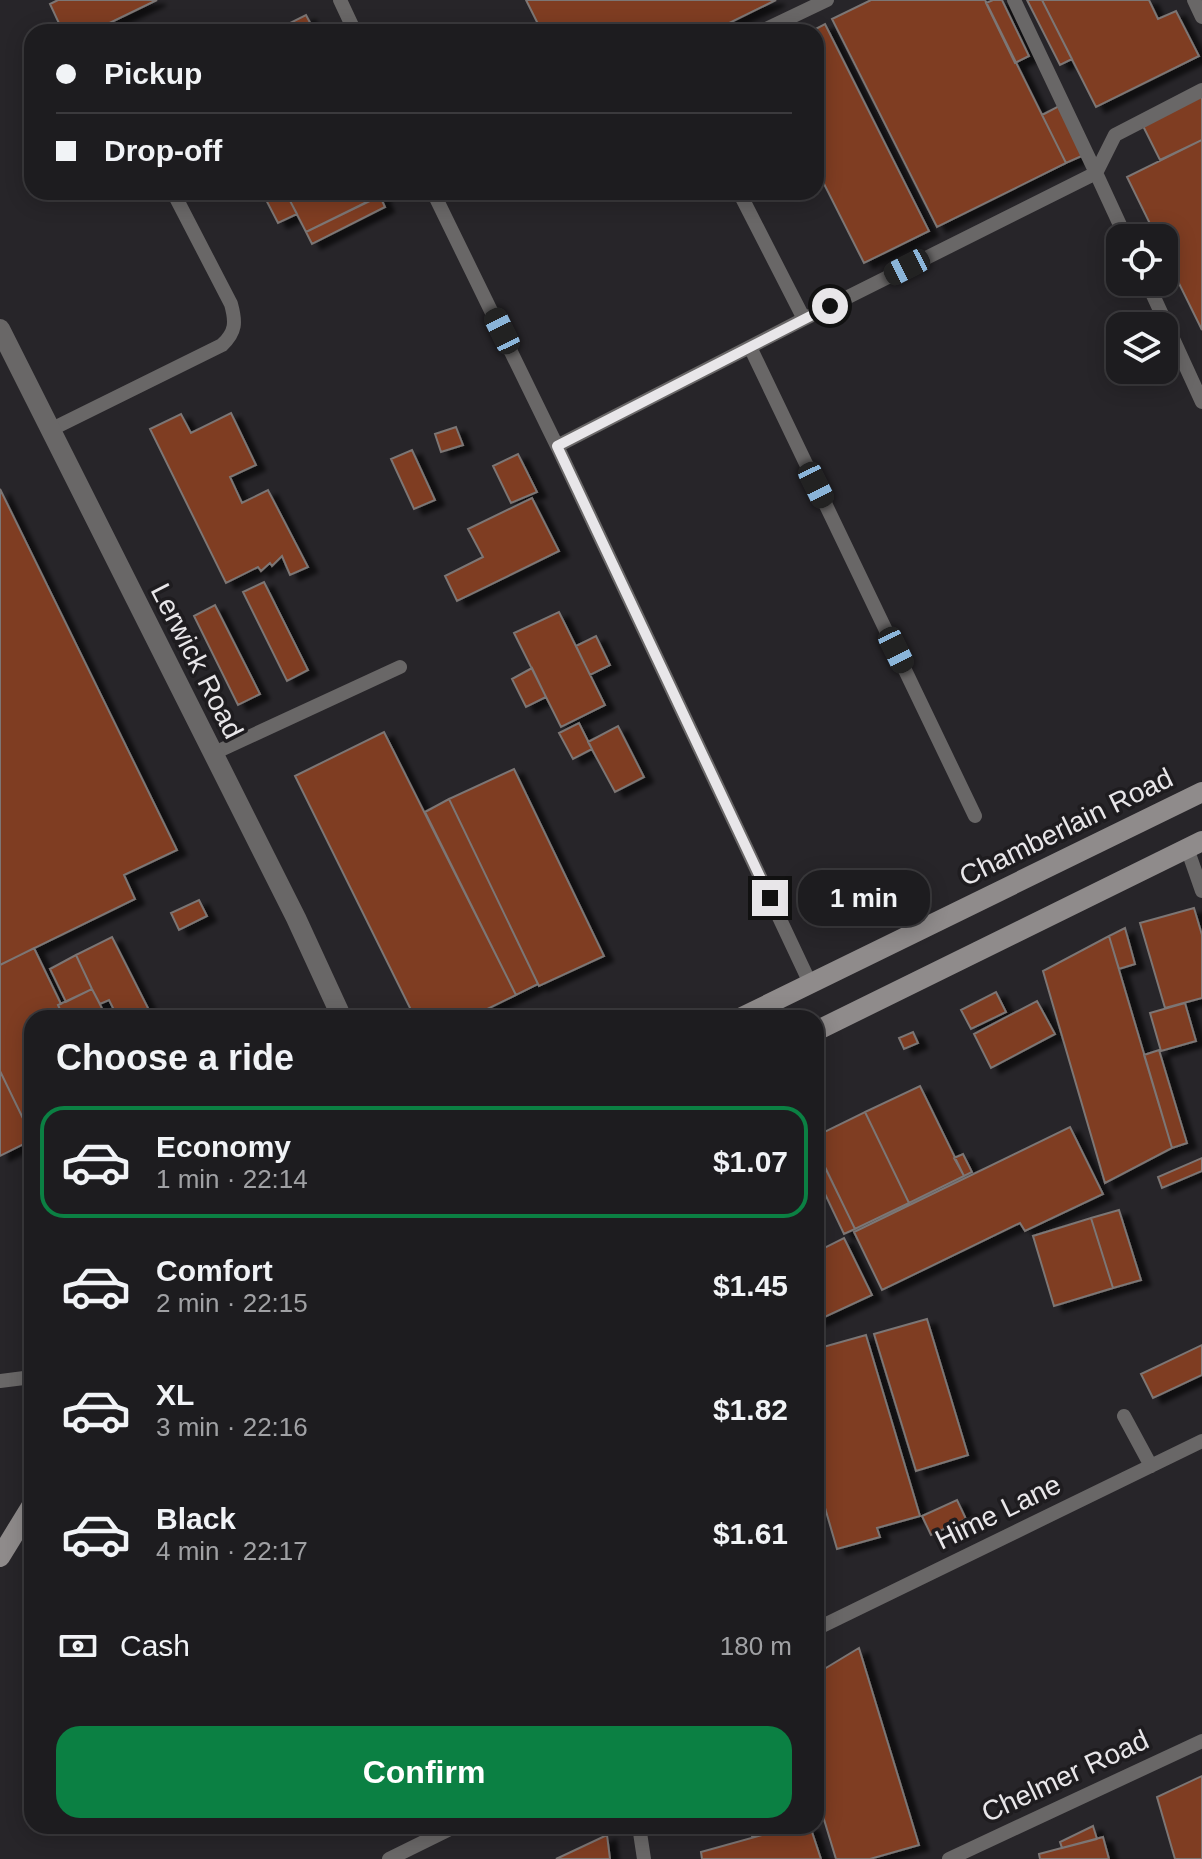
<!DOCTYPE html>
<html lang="en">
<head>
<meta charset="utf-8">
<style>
  body { margin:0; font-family:Helvetica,sans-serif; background:#252528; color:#f1f3f6; height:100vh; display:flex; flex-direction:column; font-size:30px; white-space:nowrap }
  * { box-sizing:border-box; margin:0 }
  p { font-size:26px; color:#a0a1a4 }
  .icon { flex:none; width:44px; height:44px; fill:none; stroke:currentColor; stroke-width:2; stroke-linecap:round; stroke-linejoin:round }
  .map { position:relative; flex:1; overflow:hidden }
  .sheet { position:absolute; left:24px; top:1010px; width:800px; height:824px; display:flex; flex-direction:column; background:#1d1c1f; border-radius:24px; box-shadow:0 4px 20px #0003,0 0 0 2px #3b3a3d }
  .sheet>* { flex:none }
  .banner { position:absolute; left:24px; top:24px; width:800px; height:176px; border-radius:24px; box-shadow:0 4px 20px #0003,0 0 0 2px #3b3a3d; display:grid; align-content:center; height:176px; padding:0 32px; background:#1d1c1f }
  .tools { position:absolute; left:1106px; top:224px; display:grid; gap:16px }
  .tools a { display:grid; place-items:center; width:72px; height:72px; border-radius:16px; background:#1d1c1f; box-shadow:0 4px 20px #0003,0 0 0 2px #3b3a3d; font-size:40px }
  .end { position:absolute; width:36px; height:36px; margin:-18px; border:10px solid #e8e6e9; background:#111; box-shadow:0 0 0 4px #111 }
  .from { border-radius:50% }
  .bubble { position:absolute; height:56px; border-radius:24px; background:#1d1c1f; box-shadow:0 4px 20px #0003,0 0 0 2px #3b3a3d; font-size:26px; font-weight:600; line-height:56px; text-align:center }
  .car { position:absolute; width:24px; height:48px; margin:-24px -12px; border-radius:10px; box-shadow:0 0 6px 2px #0007; background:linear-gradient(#222 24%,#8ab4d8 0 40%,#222 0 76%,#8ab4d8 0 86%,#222 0) }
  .banner b { display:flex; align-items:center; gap:28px; height:76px; font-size:30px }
  .banner b+b { border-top:2px solid #3b3a3d }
  .banner i { width:20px; height:20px; background:#f1f3f6 }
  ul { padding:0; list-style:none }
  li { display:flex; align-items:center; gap:24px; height:112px; margin:0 16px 12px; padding:0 16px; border:4px solid transparent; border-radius:24px }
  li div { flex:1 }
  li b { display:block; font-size:30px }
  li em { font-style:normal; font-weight:600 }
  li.active { border-color:#0b8043 }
  li>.icon { width:72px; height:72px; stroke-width:1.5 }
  h2 { padding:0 32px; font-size:36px; line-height:96px }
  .pay { display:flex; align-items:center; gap:20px; height:88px; padding:0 32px; font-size:30px }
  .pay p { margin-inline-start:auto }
  .action { display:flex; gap:16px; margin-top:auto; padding:16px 32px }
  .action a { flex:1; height:92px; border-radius:24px; background:#0b8043; color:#fff; font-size:32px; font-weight:600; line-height:92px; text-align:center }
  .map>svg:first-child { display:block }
  .building { fill:#7f3c22; stroke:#7c7674; stroke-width:2; filter:url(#shadow) }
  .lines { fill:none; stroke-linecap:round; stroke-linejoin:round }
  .lane { stroke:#696767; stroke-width:14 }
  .street { stroke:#696767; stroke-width:20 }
  .secondary { stroke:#8f8b8b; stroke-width:20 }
  .route { stroke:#e8e6e9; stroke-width:10 }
  .labels { text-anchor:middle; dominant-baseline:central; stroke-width:7; stroke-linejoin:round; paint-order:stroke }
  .street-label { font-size:28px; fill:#e8e6e9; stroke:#1e1c1f }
</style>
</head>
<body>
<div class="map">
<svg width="1202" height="1859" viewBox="0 0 1202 1859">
  <defs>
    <filter id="shadow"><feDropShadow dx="9" dy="5" stdDeviation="2" flood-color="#0009"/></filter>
  </defs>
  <rect width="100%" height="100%" fill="#272529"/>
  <!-- building -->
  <path class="building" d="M58 0H157L91 32H63L50 4Z
    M526 0H776L711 32H542Z
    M871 0H985L1066 163 937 227 832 19Z
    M993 0H1002L1029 56 1015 63 986 3Z
    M1027 0H1042L1072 59 1060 65Z
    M1042 0H1149L1158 19 1176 11 1199 56 1096 107Z
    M306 15 315 32H275L274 31Z
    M825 24 929 231 864 263 816 168V32H810Z
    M1202 92V140L1160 160 1141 122Z
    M1059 106 1084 155 1066 163 1042 115Z
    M1202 140V330L1164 253V238H1157L1127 177Z
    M262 192H292L287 195 297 214 278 223Z
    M292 192H382L383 194 306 232 287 195Z
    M380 196 385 207 312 244 306 232Z
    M231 413 256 465 230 477 242 503 268 490 308 567 290 575 282 556 272 566 270 563 261 571 258 567 226 583 150 429 181 414 191 433Z
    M456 427 463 445 441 452 435 434Z
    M412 450 435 500 414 509 391 459Z
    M518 454 537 492 511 503 493 466Z
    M0 489 177 850 124 875 135 899 0 965Z
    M532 498 559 551 457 601 445 576 483 557 468 529Z
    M264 582 308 670 287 681 243 592Z
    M215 605 260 694 238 705 194 616Z
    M559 612 605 705 561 727 514 633Z
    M596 636 610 665 590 675 576 646Z
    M532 668 546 697 526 707 512 679Z
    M579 723 592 749 573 759 559 733Z
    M618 726 644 777 615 792 588 742Z
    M384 732 516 995 469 1018H415L295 776Z
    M514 769 604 956 539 986 449 799Z
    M449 799 538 984 516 995 425 812Z
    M199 900 207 916 179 930 171 913Z
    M1194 908 1202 935V998L1165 1008 1140 923Z
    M1125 928 1135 964 1119 969 1109 936Z
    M1109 936 1172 1148 1105 1183 1043 971Z
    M112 937 153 1018H118L109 1000 100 1004 92 989 76 955Z
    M34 948 61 1004 58 1005 64 1018H32V1137L0 1071V965Z
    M76 955 92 989 66 1002 50 969Z
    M92 989 107 1018H64L58 1005Z
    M996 992 1006 1012 971 1029 961 1010Z
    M1037 1001 1055 1034 991 1068 974 1034Z
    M1185 1003 1196 1041 1161 1051 1150 1013Z
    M913 1032 918 1043 904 1049 899 1038Z
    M1159 1050 1187 1143 1172 1148 1144 1055Z
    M0 1071 32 1137V1140L0 1156Z
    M920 1086 964 1176 909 1203 865 1112Z
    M865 1112 909 1203 855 1229 816 1149V1136Z
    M1070 1127 1103 1194 1025 1231 1020 1223 882 1290 854 1232Z
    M963 1154 972 1172 964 1176 954 1158Z
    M1202 1158V1171L1162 1188 1158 1177Z
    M825 1167 855 1229 844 1234 816 1175V1171Z
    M1119 1210 1141 1280 1113 1288 1091 1218Z
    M1091 1218 1113 1288 1054 1306 1033 1236Z
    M844 1238 872 1295 816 1321V1252Z
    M927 1319 968 1455 916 1471 874 1334Z
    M866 1335 920 1516 877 1528 880 1537 837 1549 816 1477V1349Z
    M1202 1345V1375L1153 1398 1141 1374Z
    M957 1500 966 1519 931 1535 922 1516Z
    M859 1648 919 1845 870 1859H836L816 1793V1674Z
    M1202 1776V1859H1175L1157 1797Z
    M749 1826H793L752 1836Z
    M795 1826H810L821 1859H702L701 1852Z
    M1093 1826 1097 1839 1062 1848 1060 1842Z
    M607 1835 610 1859H556Z
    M1103 1837 1109 1859H1040L1039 1854Z"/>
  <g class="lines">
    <!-- lane -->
    <path class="lane" d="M340 0 355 32
      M1014 0 1096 173
      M1194 0 1202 17
      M760 32 827 0
      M1096 173 1115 135 1202 90
      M433 192 557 446 810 983
      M739 192 804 319
      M1147 282 1202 402
      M750 347 975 816
      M50 430 222 345C236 332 236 322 231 304L173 192
      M557 446 804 319 1096 173 1126 238
      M212 754 400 667
      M1187 848 1202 891
      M0 1381 32 1377
      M1124 1416 1151 1466
      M816 1629 1202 1441
      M639 1826 644 1859
      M389 1859 456 1826
      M949 1859 1202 1741"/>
    <!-- street -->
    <path class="street" d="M0 329 296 918 342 1018"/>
    <!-- secondary -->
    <path class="secondary" d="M740 1018 1202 792
      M816 1031 1202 841
      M0 1557 32 1505"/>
  </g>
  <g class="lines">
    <!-- route -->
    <path class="route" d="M770 898 557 446 830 306"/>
  </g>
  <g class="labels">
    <!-- street labels -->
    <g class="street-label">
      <text transform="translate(197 661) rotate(63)">Lerwick Road</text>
      <text transform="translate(1066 827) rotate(-26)">Chamberlain Road</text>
      <text transform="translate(998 1512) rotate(-26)">Hime Lane</text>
      <text transform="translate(1065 1776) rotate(-25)">Chelmer Road</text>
    </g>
  </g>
</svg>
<div class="tools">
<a><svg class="icon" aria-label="locate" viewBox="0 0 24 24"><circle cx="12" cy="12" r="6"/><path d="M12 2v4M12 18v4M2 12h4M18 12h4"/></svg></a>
<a><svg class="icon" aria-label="layers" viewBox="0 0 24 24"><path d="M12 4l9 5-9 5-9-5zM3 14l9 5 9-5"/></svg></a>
</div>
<i class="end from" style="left:830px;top:306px"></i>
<i class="end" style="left:770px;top:898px"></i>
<div class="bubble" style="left:798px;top:870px;width:132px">1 min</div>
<i class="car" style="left:907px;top:267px;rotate:243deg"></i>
<i class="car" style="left:502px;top:331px;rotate:334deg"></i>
<i class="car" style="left:816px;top:485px;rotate:154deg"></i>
<i class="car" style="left:896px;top:650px;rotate:154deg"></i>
<div class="banner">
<b><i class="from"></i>Pickup</b>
<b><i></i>Drop-off</b>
</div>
<section class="sheet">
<h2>Choose a ride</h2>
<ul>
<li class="active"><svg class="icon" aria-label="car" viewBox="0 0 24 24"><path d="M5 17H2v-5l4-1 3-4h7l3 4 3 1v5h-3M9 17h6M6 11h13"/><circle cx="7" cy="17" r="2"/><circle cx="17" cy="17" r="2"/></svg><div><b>Economy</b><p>1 min · 22:14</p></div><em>$1.07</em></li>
<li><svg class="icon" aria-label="car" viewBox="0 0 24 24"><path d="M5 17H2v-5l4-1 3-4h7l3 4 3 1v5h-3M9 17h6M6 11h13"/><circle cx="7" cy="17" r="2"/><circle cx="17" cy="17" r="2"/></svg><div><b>Comfort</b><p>2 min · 22:15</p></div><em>$1.45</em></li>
<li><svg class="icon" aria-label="car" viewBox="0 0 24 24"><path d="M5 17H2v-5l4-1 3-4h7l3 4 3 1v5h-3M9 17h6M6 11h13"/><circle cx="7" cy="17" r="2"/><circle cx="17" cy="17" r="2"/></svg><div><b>XL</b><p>3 min · 22:16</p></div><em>$1.82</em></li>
<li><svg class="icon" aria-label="car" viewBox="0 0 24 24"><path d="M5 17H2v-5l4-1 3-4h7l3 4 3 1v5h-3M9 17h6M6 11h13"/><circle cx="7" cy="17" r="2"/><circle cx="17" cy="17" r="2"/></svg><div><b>Black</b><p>4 min · 22:17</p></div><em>$1.61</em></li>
</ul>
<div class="pay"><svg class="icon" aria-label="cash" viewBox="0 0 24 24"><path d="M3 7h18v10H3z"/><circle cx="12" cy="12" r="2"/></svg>Cash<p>180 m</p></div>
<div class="action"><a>Confirm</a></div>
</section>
</div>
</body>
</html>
